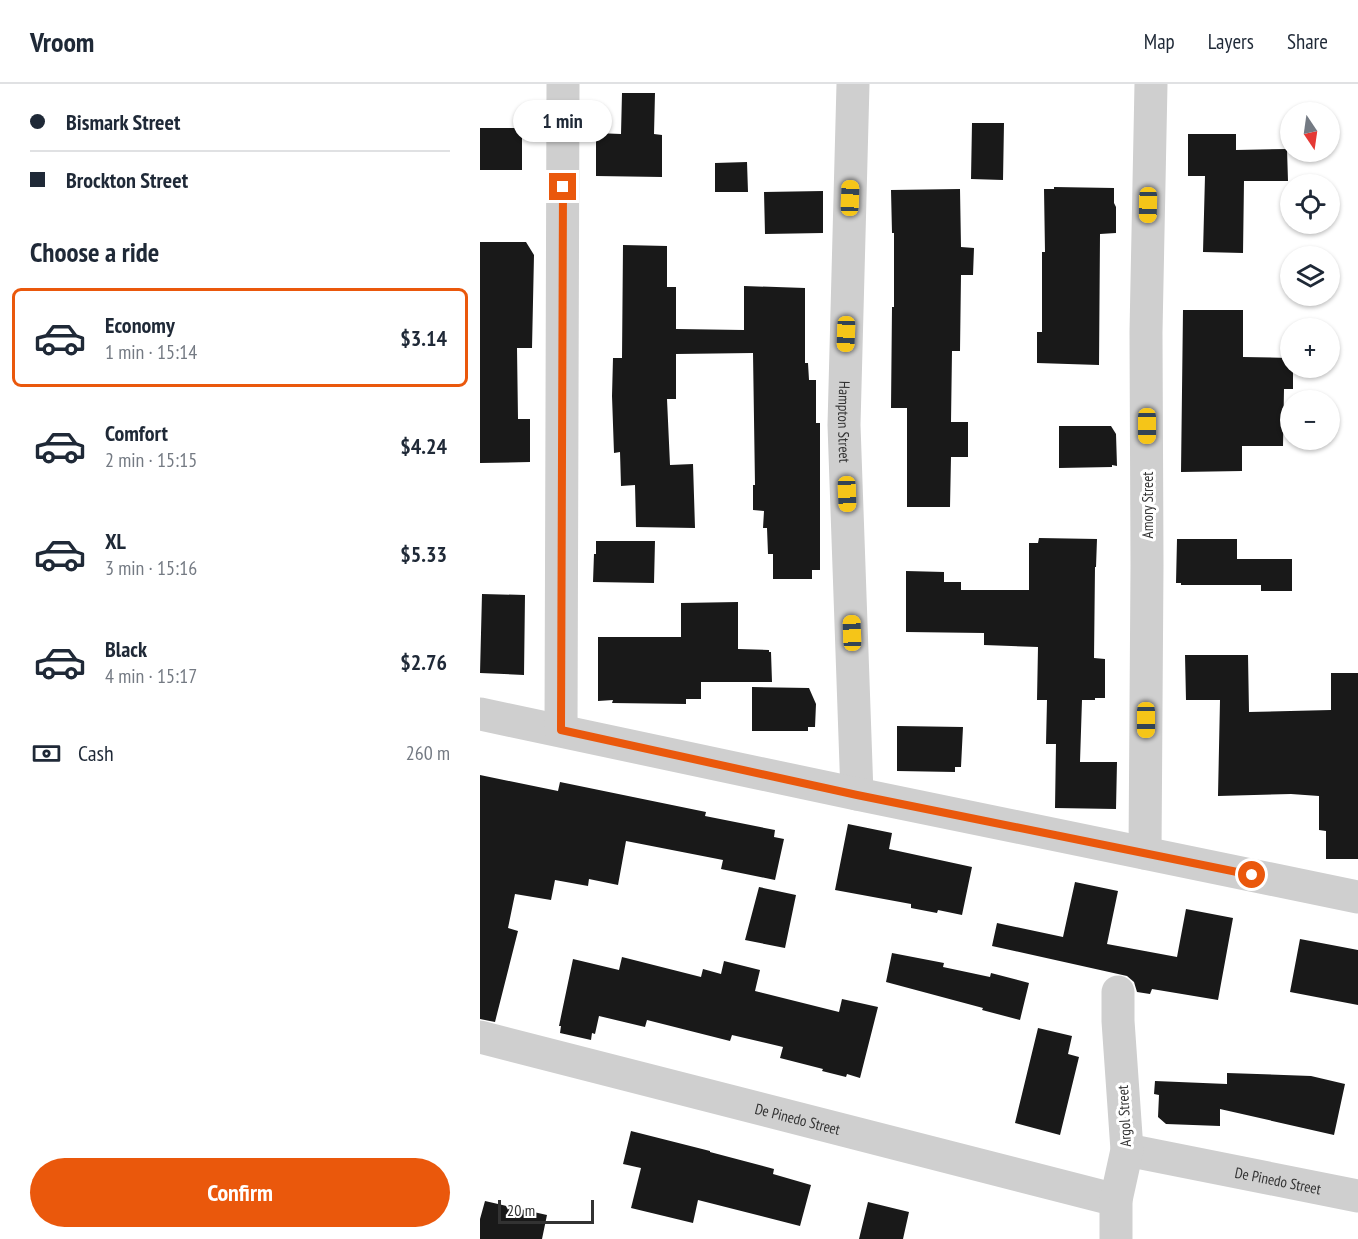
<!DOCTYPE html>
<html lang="en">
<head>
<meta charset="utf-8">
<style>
  body { margin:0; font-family:"PT Sans Narrow",sans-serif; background:#f6f6f7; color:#1f2937; height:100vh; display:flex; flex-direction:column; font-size:22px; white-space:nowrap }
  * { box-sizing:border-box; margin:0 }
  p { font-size:20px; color:#747a83 }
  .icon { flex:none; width:33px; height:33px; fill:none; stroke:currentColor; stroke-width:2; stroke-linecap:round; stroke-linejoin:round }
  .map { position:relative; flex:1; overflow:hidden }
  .panel { display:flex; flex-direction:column; background:#fff; width:480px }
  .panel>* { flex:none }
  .top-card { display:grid; align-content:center; height:132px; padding:0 30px; background:#fff }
  .needle { width:39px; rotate:167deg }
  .buttons { position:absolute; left:800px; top:18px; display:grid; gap:12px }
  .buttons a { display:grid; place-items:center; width:60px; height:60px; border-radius:50%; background:#fff; box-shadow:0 2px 4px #0004; font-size:30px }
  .scale { position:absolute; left:18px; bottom:15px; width:96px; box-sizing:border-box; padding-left:6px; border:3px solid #323232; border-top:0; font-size:16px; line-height:21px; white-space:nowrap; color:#323232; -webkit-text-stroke:4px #fff; paint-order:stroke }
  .end { position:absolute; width:27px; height:27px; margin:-14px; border:8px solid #ea580c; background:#fff; box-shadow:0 0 0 3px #fff }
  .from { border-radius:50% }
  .bubble { position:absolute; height:42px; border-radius:21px; background:#fff; box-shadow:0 2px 4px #0004; font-size:20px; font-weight:600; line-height:42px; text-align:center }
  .car { position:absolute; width:18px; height:36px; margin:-18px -9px; border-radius:8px; box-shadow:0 0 4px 2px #0007; background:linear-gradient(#f5c518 24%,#345 0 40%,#f5c518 0 76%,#345 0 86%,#f5c518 0) }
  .top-card b { display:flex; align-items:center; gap:21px; height:57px; font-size:22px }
  .top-card b+b { border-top:2px solid #e0e1e3 }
  .top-card i { width:15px; height:15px; background:#1f2937 }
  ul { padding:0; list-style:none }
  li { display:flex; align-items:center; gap:18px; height:99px; margin:0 12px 9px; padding:0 18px; border:3px solid transparent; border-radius:9px }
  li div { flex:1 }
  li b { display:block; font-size:22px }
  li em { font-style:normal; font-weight:600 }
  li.selected { border-color:#ea580c }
  li>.icon { width:54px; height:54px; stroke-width:1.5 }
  h2 { padding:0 30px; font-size:27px; line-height:72px }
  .pay { display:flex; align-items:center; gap:15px; height:66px; padding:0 30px; font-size:22px }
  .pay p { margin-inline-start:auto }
  .action { display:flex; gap:12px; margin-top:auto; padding:12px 30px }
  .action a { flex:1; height:69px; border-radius:36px; background:#ea580c; color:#fff; font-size:24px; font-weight:600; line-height:69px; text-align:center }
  header { display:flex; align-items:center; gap:36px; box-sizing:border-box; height:84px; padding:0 30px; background:#fff; border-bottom:2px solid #e0e1e3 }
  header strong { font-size:28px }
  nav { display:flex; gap:33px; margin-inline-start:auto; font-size:21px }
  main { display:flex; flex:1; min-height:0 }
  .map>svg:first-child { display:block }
  .building { fill:#191919 }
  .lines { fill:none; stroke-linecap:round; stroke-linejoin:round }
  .street { stroke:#cfcfcf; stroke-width:33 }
  .route { stroke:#ea580c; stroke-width:8 }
  .labels { text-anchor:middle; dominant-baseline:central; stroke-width:6; stroke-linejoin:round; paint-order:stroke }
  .street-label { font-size:15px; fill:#323232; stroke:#fff }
</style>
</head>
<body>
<header>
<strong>Vroom</strong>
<nav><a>Map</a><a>Layers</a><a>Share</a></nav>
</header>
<main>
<section class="panel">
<div class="top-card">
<b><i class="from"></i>Bismark Street</b>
<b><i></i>Brockton Street</b>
</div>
<h2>Choose a ride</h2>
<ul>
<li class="selected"><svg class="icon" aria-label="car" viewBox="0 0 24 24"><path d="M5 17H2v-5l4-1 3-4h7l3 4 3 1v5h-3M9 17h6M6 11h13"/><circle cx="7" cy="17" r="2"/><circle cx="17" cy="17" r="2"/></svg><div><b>Economy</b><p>1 min · 15:14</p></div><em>$3.14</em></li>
<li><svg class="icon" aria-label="car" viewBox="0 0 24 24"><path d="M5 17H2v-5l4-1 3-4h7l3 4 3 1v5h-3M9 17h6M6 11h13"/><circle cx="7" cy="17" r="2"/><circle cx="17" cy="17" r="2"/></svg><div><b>Comfort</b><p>2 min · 15:15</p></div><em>$4.24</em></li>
<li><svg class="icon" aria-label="car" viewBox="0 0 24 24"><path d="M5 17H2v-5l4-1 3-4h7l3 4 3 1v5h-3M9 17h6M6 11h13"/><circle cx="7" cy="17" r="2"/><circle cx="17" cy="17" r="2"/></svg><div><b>XL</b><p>3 min · 15:16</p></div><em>$5.33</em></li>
<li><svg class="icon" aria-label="car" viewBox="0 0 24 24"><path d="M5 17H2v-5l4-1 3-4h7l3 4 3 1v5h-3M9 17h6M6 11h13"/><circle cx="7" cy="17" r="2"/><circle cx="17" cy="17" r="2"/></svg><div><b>Black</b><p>4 min · 15:17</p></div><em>$2.76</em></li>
</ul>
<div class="pay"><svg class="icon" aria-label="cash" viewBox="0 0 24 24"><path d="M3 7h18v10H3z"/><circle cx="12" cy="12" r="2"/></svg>Cash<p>260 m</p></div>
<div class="action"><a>Confirm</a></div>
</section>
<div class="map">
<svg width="878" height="1155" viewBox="0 0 878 1155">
  <rect width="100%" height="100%" fill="#fff"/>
  <!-- building -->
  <path class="building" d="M142 9H175L174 50 182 51V93L116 92V49L141 50Z
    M492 39H524L523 96 491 95Z
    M0 44H42V86H0Z
    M708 50H756V66L807 65 808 97H764L763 169 723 168 725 92H708Z
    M267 78 268 108H235V79Z
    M574 103 634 104V119L636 123V149L620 150 619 281 557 279V248H562V168H565L564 105H574Z
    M480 105 481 163 494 164 493 191H481L480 267H472L471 338H488V373H471L470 423H427V324H411L412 223H414V149H412L411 106Z
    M343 107V149L285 150 284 108Z
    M0 158H46L54 171 52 264H37L38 335H50V378L0 379Z
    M143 161 187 162V203H196V245L264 246V202L325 204V279H328L329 296H336V339H340V486H332V495H293V470H288L287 444H283L284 427 273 426V401H275L273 269 196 270V315H187L190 381 213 380 215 444 156 443 155 401 141 402 140 368 134 369 132 312 133 274H142Z
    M703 226H763V273L810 274V284H813V305H804L803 362H762V387L701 388Z
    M579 342H631L636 350 637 382 632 381V383L579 384Z
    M559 454 617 455 616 483H615L614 574 625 575V614H615V616H602L600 678H637L636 725 575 724 576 660H566L567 616H557L558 563 504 561V549L426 548V487L464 488V498H481V506H549V459H558Z
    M697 455H757V475H812V507H781V501H701V499H696Z
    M116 457H175L174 499 113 498 114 470H116Z
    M2 510 45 511 44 591 0 589Z
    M258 518V565L289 566V568H291L292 598H221V615H206V620L132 619 133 616 118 617V553H201V519Z
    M705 571H768L769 628 851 626V589H878V775H846V747L839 746V712L811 710 738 712 740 616H706Z
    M272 603 329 604 336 620 335 643H328V647H272Z
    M417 642 483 643 481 683H475V688L417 687Z
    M0 691 78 707 80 698 226 728 225 732 295 746 294 753 304 755 295 796 241 785 243 776 146 757 138 801 109 795 108 802 75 796 71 816 35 810 28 844 38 847 15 938 0 935Z
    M368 740 412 749 409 765 492 783 482 831 458 826 457 829 431 824V820L355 806Z
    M595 798 638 807 627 860 697 873 706 825 753 834 738 916 672 905 670 910 657 908 654 898 647 892 512 862 517 839 583 853Z
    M279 803 316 811 305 864 265 856Z
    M820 855 878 866V921L810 908Z
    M412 869 464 879 463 883 510 893 511 889 549 899 540 936 502 926 503 924 406 898Z
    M142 873 221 893 223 885 241 890 244 877 280 886 275 907 359 928 362 915 398 923 380 994 367 990 366 993 342 987 343 985 300 974 303 963 252 951 250 957 167 936 165 943 119 932 115 950 112 949 111 956 80 949 81 942H79L93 875 139 886Z
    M558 944 592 952 588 970 599 973 580 1051 535 1039Z
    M747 989 831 992 865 1000 854 1051 740 1025V1042L686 1040 678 1033 679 1011 674 1010 675 997 747 1000Z
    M151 1047 230 1067V1068L294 1085 293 1090 331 1101 320 1142 218 1116 213 1139 151 1124 161 1084 143 1080Z
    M5 1117 67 1131 62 1155H0V1135Z
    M388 1118 429 1128 423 1155H379Z"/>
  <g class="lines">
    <!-- street -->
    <g class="street">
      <path id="s1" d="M373 0 364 341 377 710"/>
      <path d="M0 630 377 710 878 813"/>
      <path d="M81 646 83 0"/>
      <path d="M665 769 667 481 666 248 671 0"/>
      <path id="s2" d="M0 953 636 1116"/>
      <path id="s3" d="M647 1066 878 1112"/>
      <path d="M636 1155V1116L647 1066 638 937V908"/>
    </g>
  </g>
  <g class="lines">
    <!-- route -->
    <path class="route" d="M83 103 81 646 377 711 772 791"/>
  </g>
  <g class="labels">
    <!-- street labels -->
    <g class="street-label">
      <text stroke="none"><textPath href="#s1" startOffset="338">Hampton Street</textPath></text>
      <text transform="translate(667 421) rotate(-90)">Amory Street</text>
      <text transform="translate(644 1032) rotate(-93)">Argol Street</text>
      <text stroke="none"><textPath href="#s2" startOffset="328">De Pinedo Street</textPath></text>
      <text stroke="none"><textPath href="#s3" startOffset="154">De Pinedo Street</textPath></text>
    </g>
  </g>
</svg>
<div class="buttons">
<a><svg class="needle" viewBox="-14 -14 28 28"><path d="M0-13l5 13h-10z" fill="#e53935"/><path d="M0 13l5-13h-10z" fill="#747a83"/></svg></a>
<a><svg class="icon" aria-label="locate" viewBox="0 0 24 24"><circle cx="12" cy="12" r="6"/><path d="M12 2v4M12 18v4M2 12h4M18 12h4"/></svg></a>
<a><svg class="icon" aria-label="layers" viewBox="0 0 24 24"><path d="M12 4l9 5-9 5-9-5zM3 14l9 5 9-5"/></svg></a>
<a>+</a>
<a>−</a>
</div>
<div class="scale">20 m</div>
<i class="end from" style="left:772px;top:791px"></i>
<i class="end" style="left:83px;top:103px"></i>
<div class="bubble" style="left:33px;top:16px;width:99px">1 min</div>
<i class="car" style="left:370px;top:114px;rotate:2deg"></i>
<i class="car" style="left:668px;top:121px;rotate:181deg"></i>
<i class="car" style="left:366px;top:250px;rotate:182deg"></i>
<i class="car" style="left:667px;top:342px;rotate:180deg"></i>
<i class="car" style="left:367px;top:410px;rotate:178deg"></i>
<i class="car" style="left:372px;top:549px;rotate:358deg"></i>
<i class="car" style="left:666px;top:636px;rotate:180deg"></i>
</div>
</main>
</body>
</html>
